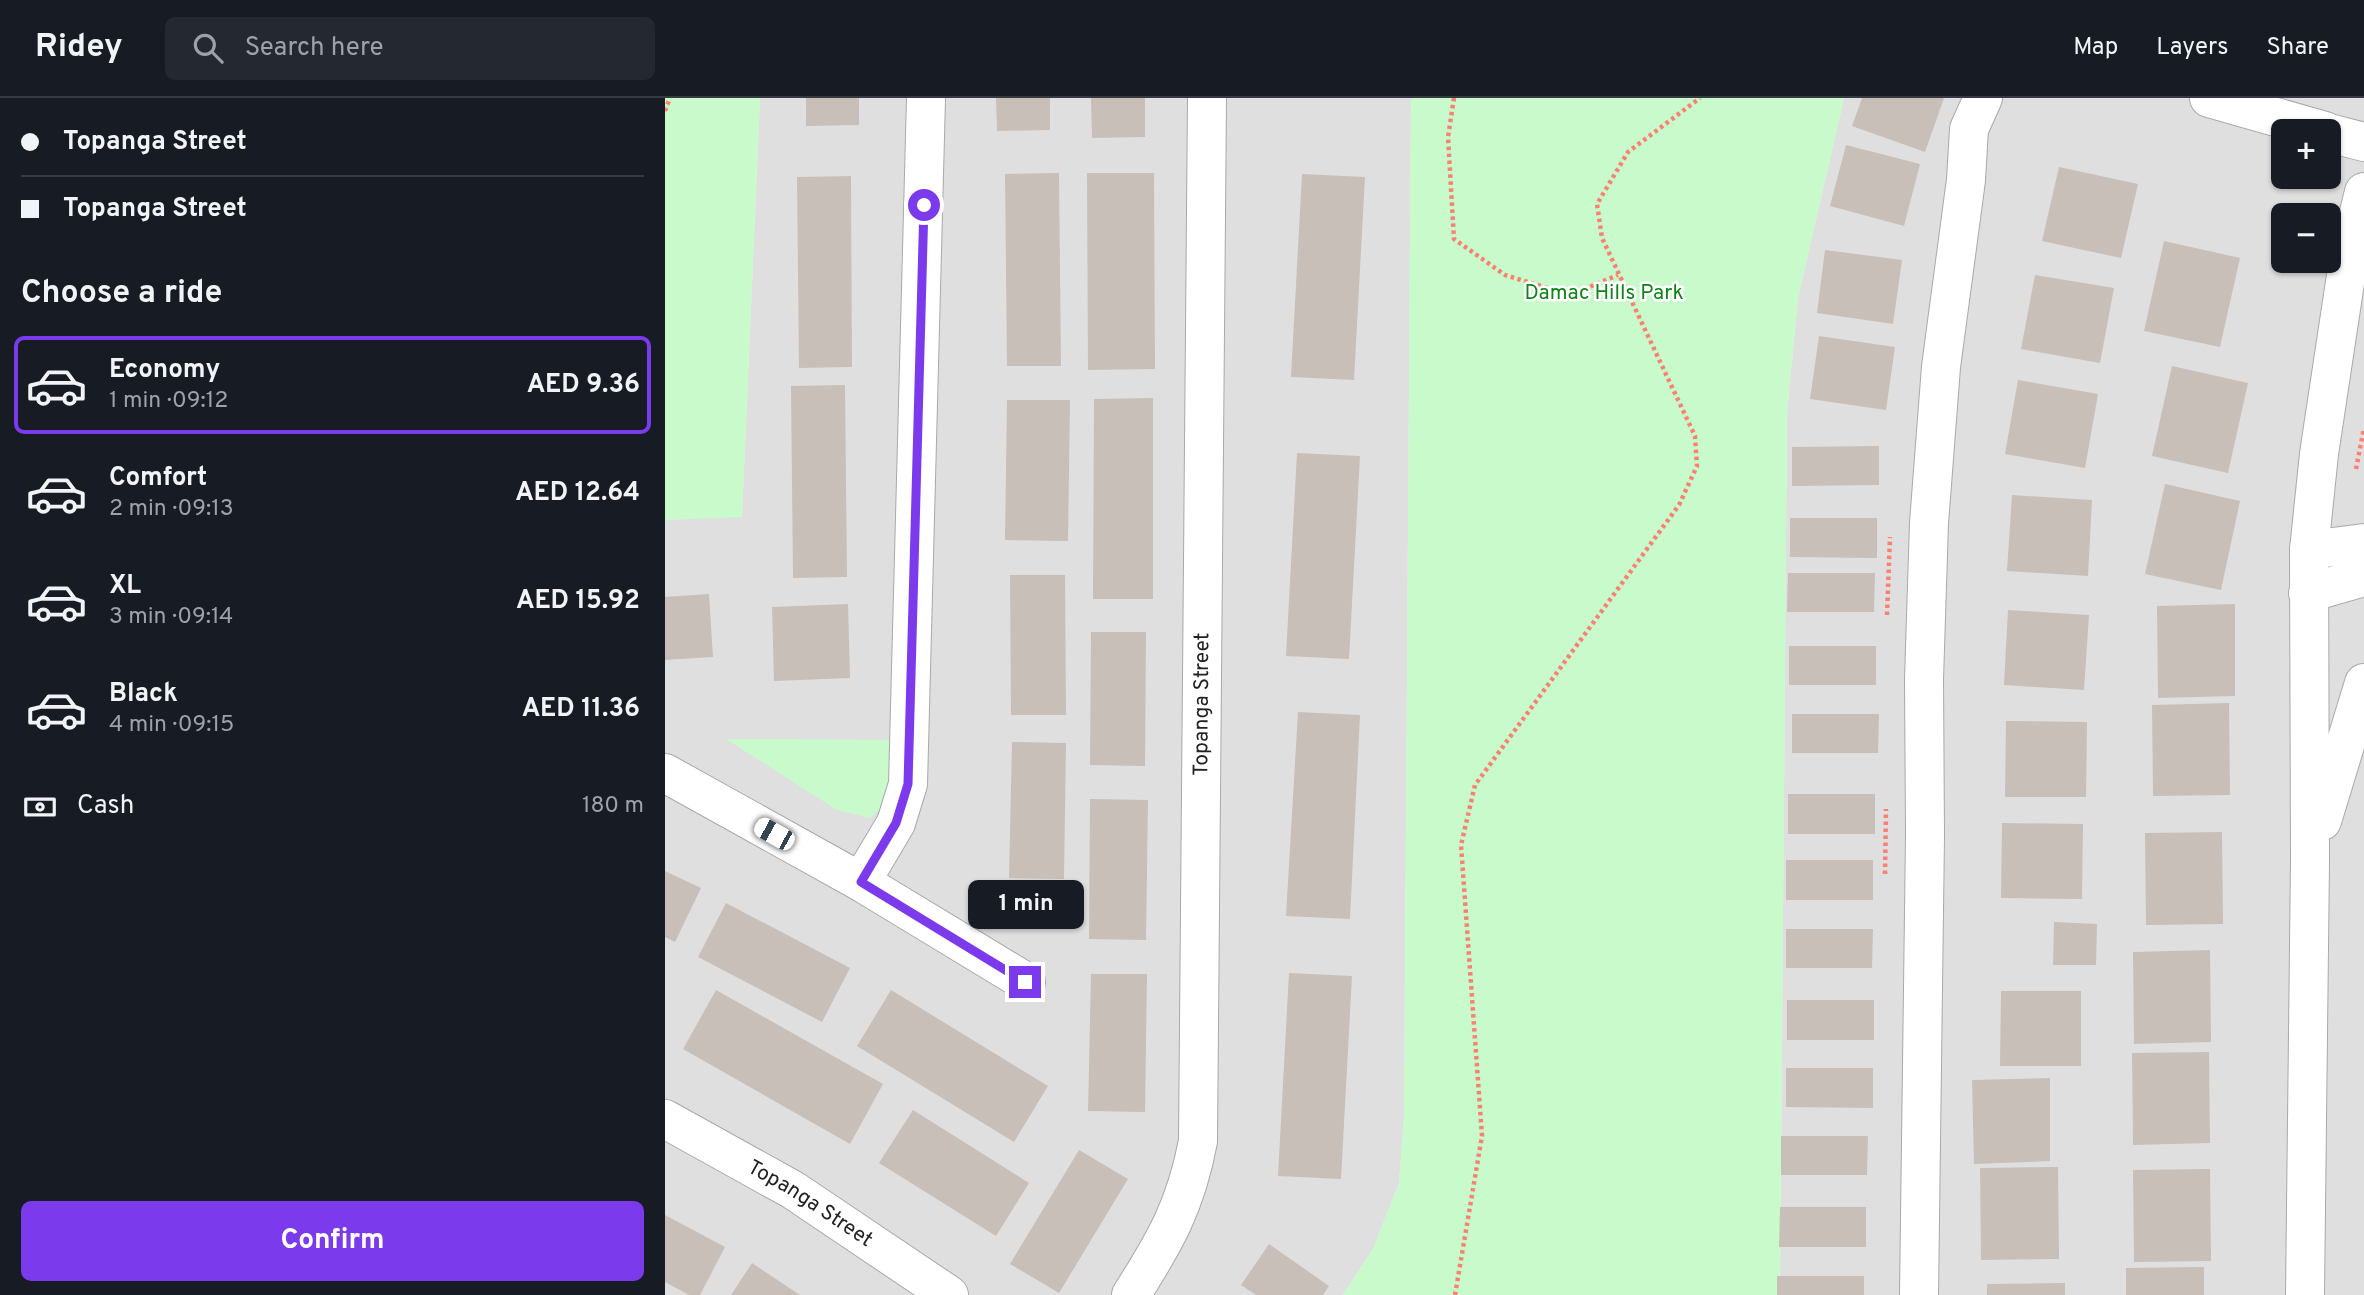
<!DOCTYPE html>
<html lang="en">
<head>
<meta charset="utf-8">
<style>
  body { margin:0; font-family:Overpass,sans-serif; background:#242831; color:#f1f3f6; height:100vh; display:flex; flex-direction:column; font-size:26px; white-space:nowrap }
  * { box-sizing:border-box; margin:0 }
  p { font-size:23px; color:#9ea1a6 }
  .icon { flex:none; width:38px; height:38px; fill:none; stroke:currentColor; stroke-width:2; stroke-linecap:round; stroke-linejoin:round }
  .map { position:relative; flex:1; overflow:hidden }
  .sheet { display:flex; flex-direction:column; background:#171b24; width:665px }
  .sheet>* { flex:none }
  .top-card { display:grid; align-content:center; height:154px; padding:0 21px; background:#171b24 }
  .tools { position:absolute; left:1606px; top:21px; display:grid; gap:14px }
  .tools a { display:grid; place-items:center; width:70px; height:70px; border-radius:10px; background:#171b24; box-shadow:0 2px 5px #0004; font-size:35px }
  .end { position:absolute; width:32px; height:32px; margin:-16px; border:9px solid #7c3aed; background:#fff; box-shadow:0 0 0 4px #fff }
  .from { border-radius:50% }
  .bubble { position:absolute; height:49px; border-radius:10px; background:#171b24; box-shadow:0 2px 5px #0004; font-size:23px; font-weight:700; line-height:49px; text-align:center }
  .car { position:absolute; width:21px; height:42px; margin:-21px -10px; border-radius:9px; box-shadow:0 0 5px 2px #0007; background:linear-gradient(#fff 24%,#345 0 40%,#fff 0 76%,#345 0 86%,#fff 0) }
  .top-card b { display:flex; align-items:center; gap:24px; height:66px; font-size:26px }
  .top-card b+b { border-top:2px solid #363941 }
  .top-card i { width:18px; height:18px; background:#f1f3f6 }
  ul { padding:0; list-style:none }
  li { display:flex; align-items:center; gap:21px; height:98px; margin:0 14px 10px; padding:0 7px; border:4px solid transparent; border-radius:10px }
  li div { flex:1 }
  li b { display:block; font-size:26px }
  li em { font-style:normal; font-weight:700 }
  li.on { border-color:#7c3aed }
  li>.icon { width:63px; height:63px; stroke-width:1.5 }
  h2 { padding:0 21px; font-size:32px; line-height:84px }
  .pay { display:flex; align-items:center; gap:18px; height:77px; padding:0 21px; font-size:26px }
  .pay p { margin-inline-start:auto }
  .action { display:flex; gap:14px; margin-top:auto; padding:14px 21px }
  .action a { flex:1; height:80px; border-radius:10px; background:#7c3aed; color:#fff; font-size:28px; font-weight:700; line-height:80px; text-align:center }
  header { display:flex; align-items:center; gap:42px; box-sizing:border-box; height:98px; padding:0 35px; background:#171b24; border-bottom:2px solid #363941 }
  header strong { font-size:33px }
  nav { display:flex; gap:38px; margin-inline-start:auto; font-size:24px }
  .search { width:490px; height:63px; background:#242831; display:flex; align-items:center; gap:18px; box-sizing:border-box; padding:0 24px; border-radius:10px; color:#9ea1a6; font-size:26px }
  main { display:flex; flex:1; min-height:0 }
  .map>svg:first-child { display:block }
  .residential { fill:#e0dfdf; fill-rule:evenodd }
  .park { fill:#c8facc }
  .building { fill:#c7bfb8 }
  .lines { fill:none; stroke-linecap:round; stroke-linejoin:round }
  .minor-casing { stroke:#a9a9a9; stroke-width:40 }
  .path { stroke:#fa8072; stroke-width:4.5; stroke-dasharray:3.5 3.5; stroke-linecap:butt }
  .minor { stroke:#fff; stroke-width:38 }
  .route { stroke:#7c3aed; stroke-width:9 }
  .labels { text-anchor:middle; dominant-baseline:central; stroke-width:5; stroke-linejoin:round; paint-order:stroke }
  .park-label { font-size:21px; fill:#0c8416; stroke:#fff }
  .street-label { font-size:21px; fill:#222; stroke:#fff }
</style>
</head>
<body>
<header>
<strong>Ridey</strong>
<div class="search"><svg class="icon" aria-label="search" viewBox="0 0 24 24"><circle cx="10" cy="10" r="6"/><path d="M15 15l6 6"/></svg>Search here</div>
<nav><a>Map</a><a>Layers</a><a>Share</a></nav>
</header>
<main>
<section class="sheet">
<div class="top-card">
<b><i class="from"></i>Topanga Street</b>
<b><i></i>Topanga Street</b>
</div>
<h2>Choose a ride</h2>
<ul>
<li class="on"><svg class="icon" aria-label="car" viewBox="0 0 24 24"><path d="M5 17H2v-5l4-1 3-4h7l3 4 3 1v5h-3M9 17h6M6 11h13"/><circle cx="7" cy="17" r="2"/><circle cx="17" cy="17" r="2"/></svg><div><b>Economy</b><p>1 min · 09:12</p></div><em>AED 9.36</em></li>
<li><svg class="icon" aria-label="car" viewBox="0 0 24 24"><path d="M5 17H2v-5l4-1 3-4h7l3 4 3 1v5h-3M9 17h6M6 11h13"/><circle cx="7" cy="17" r="2"/><circle cx="17" cy="17" r="2"/></svg><div><b>Comfort</b><p>2 min · 09:13</p></div><em>AED 12.64</em></li>
<li><svg class="icon" aria-label="car" viewBox="0 0 24 24"><path d="M5 17H2v-5l4-1 3-4h7l3 4 3 1v5h-3M9 17h6M6 11h13"/><circle cx="7" cy="17" r="2"/><circle cx="17" cy="17" r="2"/></svg><div><b>XL</b><p>3 min · 09:14</p></div><em>AED 15.92</em></li>
<li><svg class="icon" aria-label="car" viewBox="0 0 24 24"><path d="M5 17H2v-5l4-1 3-4h7l3 4 3 1v5h-3M9 17h6M6 11h13"/><circle cx="7" cy="17" r="2"/><circle cx="17" cy="17" r="2"/></svg><div><b>Black</b><p>4 min · 09:15</p></div><em>AED 11.36</em></li>
</ul>
<div class="pay"><svg class="icon" aria-label="cash" viewBox="0 0 24 24"><path d="M3 7h18v10H3z"/><circle cx="12" cy="12" r="2"/></svg>Cash<p>180 m</p></div>
<div class="action"><a>Confirm</a></div>
</section>
<div class="map">
<svg width="1699" height="1197" viewBox="0 0 1699 1197">
  <rect width="100%" height="100%" fill="#f2efe9"/>
  <!-- residential -->
  <path class="residential" d="M95 0H746L739 1020 734 1085 708 1151 678 1197H0V422L77 418Z
    M1179 0H1699V1197H1115L1122 314 1133 200ZM1619 33H1664V79H1619ZM1619 117H1664V163H1619Z"/>
  <!-- park -->
  <path class="park" d="M0 0H95L77 419 0 422Z
    M746 0H1179L1133 200 1122 314 1115 1197H678L708 1151 734 1085 739 1020Z
    M61 641 242 642 234 694 205 720 172 712Z"/>
  <!-- building -->
  <path class="building" d="M141 0H194V27L141 28Z
    M331 0H385V32L332 33Z
    M426 0H480V39L427 40Z
    M1197 0H1279L1260 54 1187 28Z
    M1181 47 1255 66 1239 128 1165 108Z
    M1394 69 1473 86 1456 160 1377 143Z
    M394 75 396 268H342L340 76Z
    M422 75H489L490 271 423 272Z
    M637 76 700 79 689 282 626 279Z
    M186 78 187 269 134 270 132 79Z
    M1499 143 1575 160 1555 249 1479 233Z
    M1160 152 1237 162 1228 226 1152 215Z
    M1370 177 1449 190 1435 265 1356 251Z
    M1154 238 1230 249 1221 312 1145 301Z
    M1507 268 1583 285 1563 375 1487 358Z
    M1353 282 1433 296 1420 370 1340 356Z
    M180 287 182 479 128 480 126 288Z
    M488 300V501H428L429 301Z
    M342 302H405L403 443 340 442Z
    M1214 348V387L1127 388V349Z
    M632 355 695 358 684 561 621 558Z
    M1500 386 1575 403 1556 492 1480 476Z
    M1347 397 1427 402 1423 478 1342 473Z
    M1125 420H1212V460L1125 459Z
    M1123 475H1210L1209 514H1122Z
    M345 477H400L401 617H346Z
    M44 496 48 559 0 562V499Z
    M183 506 185 580 109 583 107 509Z
    M1570 506V598L1493 600 1492 508Z
    M1343 512 1424 517 1419 592 1339 587Z
    M426 534H481L480 668 425 667Z
    M1124 548H1211V587H1124Z
    M1564 605 1565 697 1488 698 1487 607Z
    M633 614 695 617 685 821 621 818Z
    M1127 616H1214L1213 655H1127Z
    M1341 623 1422 624 1421 699H1340Z
    M347 644 401 645 399 781 344 780Z
    M1123 696H1210V736H1123Z
    M425 701 483 702 481 842 424 841Z
    M1337 725 1418 726 1417 801 1336 800Z
    M1557 734 1558 826 1481 827 1480 735Z
    M1121 762H1208V802H1121Z
    M0 773 36 790 10 844 0 839Z
    M61 805 185 870 157 924 33 859Z
    M1389 824 1432 826 1431 867H1388Z
    M1121 831H1208L1207 870H1121Z
    M1545 852 1546 944 1469 946 1468 854Z
    M624 875 687 878 676 1081 613 1078Z
    M426 876H482L480 1014 423 1013Z
    M51 892 218 986 185 1046 18 951Z
    M226 892 383 988 349 1044 192 948Z
    M1336 893H1416V968H1335Z
    M1122 902H1209V942H1122Z
    M1544 954 1545 1045 1468 1047 1467 955Z
    M1121 970H1208V1010L1121 1009Z
    M1385 980V1063L1309 1066 1307 982Z
    M248 1012 364 1085 331 1138 214 1065Z
    M1116 1038H1203L1202 1077H1116Z
    M414 1052 463 1081 394 1195 345 1166Z
    M1393 1069 1394 1161 1316 1162 1315 1070Z
    M1545 1071 1546 1163 1469 1164 1468 1072Z
    M1115 1109H1201V1149H1114Z
    M0 1117 60 1149 35 1197H24L0 1184Z
    M604 1146 664 1188 658 1197H591L576 1187Z
    M87 1165 135 1197H66Z
    M1539 1169V1197H1461V1170Z
    M1112 1178H1199V1197H1112Z
    M1400 1185V1197H1322V1186Z"/>
  <g class="lines">
    <!-- minor casing -->
    <g class="minor-casing">
      <g id="minor">
        <path d="M1544 0 1660 33"/>
        <path d="M1664 35 1699 44"/>
        <path d="M1644 452 1699 445"/>
        <path d="M1643 495 1699 479"/>
        <path d="M0 675 196 784 361 884"/>
        <path d="M1657 723 1699 585"/>
        <path d="M196 784 231 725 243 686 261 0"/>
        <path id="s1" d="M0 1021 128 1092 284 1197"/>
        <path id="s2" d="M466 1197C501 1142 521 1107 533 1043L542 0"/>
        <path d="M1254 1197 1260 737 1259 581 1264 425 1276 269 1301 82 1304 31 1318 0"/>
        <path d="M1640 1197 1645 762 1644 452 1654 356 1685 151 1699 94"/>
      </g>
    </g>
    <!-- path -->
    <path class="path" d="M789 0 783 39 789 141 840 177 905 197 953 177
      M0 13 5 0
      M1691 371 1699 330
      M1222 517 1225 439
      M1220 776 1221 711
      M790 1197 817 1038 796 747 810 687 1014 407 1032 368 1030 338 937 140 932 106 963 54 1035 0"/>
    <!-- minor -->
    <use href="#minor" class="minor"/>
  </g>
  <g class="lines">
    <!-- route -->
    <path class="route" d="M259 107 243 686 231 725 196 784 360 884"/>
  </g>
  <g class="labels">
    <!-- park labels -->
    <g class="park-label">
      <text x="939" y="195">Damac Hills Park</text>
    </g>
    <!-- street labels -->
    <g class="street-label">
      <text stroke="none"><textPath href="#s2" startOffset="606">Topanga Street</textPath></text>
      <text stroke="none"><textPath href="#s1" startOffset="168">Topanga Street</textPath></text>
    </g>
  </g>
</svg>
<div class="tools">
<a>+</a>
<a>−</a>
</div>
<i class="end from" style="left:259px;top:107px"></i>
<i class="end" style="left:360px;top:884px"></i>
<div class="bubble" style="left:303px;top:782px;width:116px">1 min</div>
<i class="car" style="left:109px;top:736px;rotate:299deg"></i>
</div>
</main>
</body>
</html>
